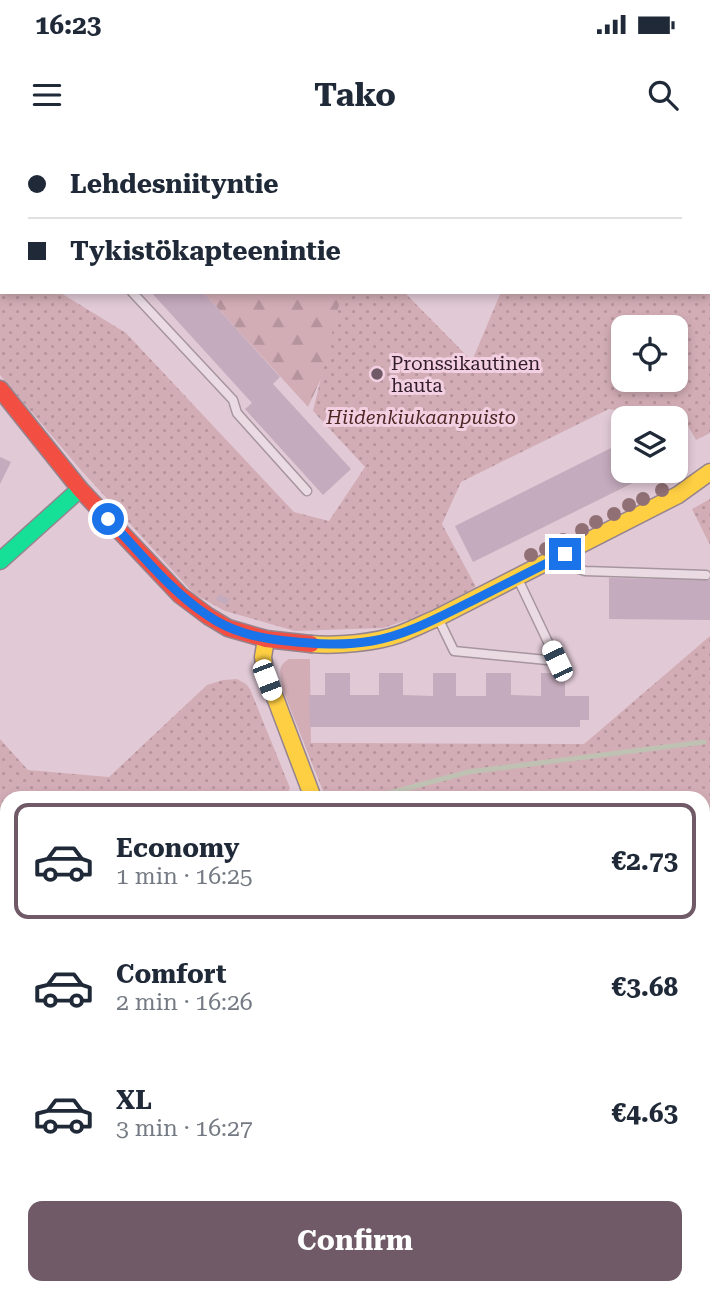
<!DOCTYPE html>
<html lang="en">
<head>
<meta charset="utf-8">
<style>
  body { margin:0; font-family:"Roboto Serif",serif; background:#f2f2f3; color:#1f2937; height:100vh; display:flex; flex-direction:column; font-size:26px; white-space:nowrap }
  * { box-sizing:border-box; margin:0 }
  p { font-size:23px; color:#747a83 }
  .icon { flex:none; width:38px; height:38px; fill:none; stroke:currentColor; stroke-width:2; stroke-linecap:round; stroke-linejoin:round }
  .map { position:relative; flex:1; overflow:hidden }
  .panel { position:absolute; left:0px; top:651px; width:710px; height:504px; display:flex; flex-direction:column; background:#fff; border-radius:21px 21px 0 0; box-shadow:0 4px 10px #0003 }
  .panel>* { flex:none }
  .top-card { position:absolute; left:0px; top:0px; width:710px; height:154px; box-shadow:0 4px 10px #0003; display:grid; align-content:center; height:154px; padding:0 28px; background:#fff }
  .buttons { position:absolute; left:611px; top:175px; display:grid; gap:14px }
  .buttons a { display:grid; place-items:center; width:77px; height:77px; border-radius:14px; background:#fff; box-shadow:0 4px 10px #0003; font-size:35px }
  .end { position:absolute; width:32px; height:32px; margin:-16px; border:9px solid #1a73e8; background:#fff; box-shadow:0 0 0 4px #fff }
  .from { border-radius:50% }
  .car { position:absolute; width:21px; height:42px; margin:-21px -10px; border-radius:9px; box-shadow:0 0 5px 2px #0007; background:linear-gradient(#fff 24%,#345 0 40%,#fff 0 76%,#345 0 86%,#fff 0) }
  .top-card b { display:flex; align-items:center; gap:24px; height:66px; font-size:26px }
  .top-card b+b { border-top:2px solid #e0e1e3 }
  .top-card i { width:18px; height:18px; background:#1f2937 }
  ul { padding:12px 0 0; list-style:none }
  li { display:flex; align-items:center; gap:21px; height:116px; margin:0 14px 10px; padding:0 14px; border:4px solid transparent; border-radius:14px }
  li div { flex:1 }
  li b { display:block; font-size:26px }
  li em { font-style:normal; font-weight:700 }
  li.on { border-color:#705a68 }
  li>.icon { width:63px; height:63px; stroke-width:1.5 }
  .cta { display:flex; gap:14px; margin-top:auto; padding:14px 28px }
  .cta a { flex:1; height:80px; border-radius:14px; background:#705a68; color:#fff; font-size:28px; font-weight:700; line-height:80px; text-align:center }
  .status { display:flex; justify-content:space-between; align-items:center; height:49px; padding:0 35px; background:#fff; direction:ltr }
  .status svg { height:19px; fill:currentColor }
  header { display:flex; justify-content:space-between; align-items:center; height:91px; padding:0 28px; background:#fff; font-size:32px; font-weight:700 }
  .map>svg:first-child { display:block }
  .green { fill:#d3adb6 }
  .forest { fill:url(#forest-firs) }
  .park { fill:url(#park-dots); fill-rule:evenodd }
  .water { fill:#bfc1b2 }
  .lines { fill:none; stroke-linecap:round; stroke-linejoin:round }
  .stream { stroke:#bfc1b2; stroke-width:5 }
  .building { fill:#c4abbd }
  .lane-casing { stroke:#a6949e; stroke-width:11 }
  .street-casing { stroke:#a6949e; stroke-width:19 }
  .fast-casing { stroke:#95848e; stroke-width:19 }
  .slow-casing { stroke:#95848e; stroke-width:19 }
  .jam-casing { stroke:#95848e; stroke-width:19 }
  .lane { stroke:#eadbe3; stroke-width:8 }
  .street { stroke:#eadbe3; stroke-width:16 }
  .fast { stroke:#16e098; stroke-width:16 }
  .slow { stroke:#ffcf43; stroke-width:16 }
  .jam { stroke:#f24e42; stroke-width:16 }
  .tree { fill:#907075 }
  .route { stroke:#1a73e8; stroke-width:9 }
  .poi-dot { fill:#705a68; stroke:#f2d0e1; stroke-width:2.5 }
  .labels { text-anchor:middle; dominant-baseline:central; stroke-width:6; stroke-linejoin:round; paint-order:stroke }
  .poi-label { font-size:19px; fill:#331d2d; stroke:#f2d0e1; text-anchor:start }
  .park-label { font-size:19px; font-style:italic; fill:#4e2725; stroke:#f2d0e1 }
</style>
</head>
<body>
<div class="status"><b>16:23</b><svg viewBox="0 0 49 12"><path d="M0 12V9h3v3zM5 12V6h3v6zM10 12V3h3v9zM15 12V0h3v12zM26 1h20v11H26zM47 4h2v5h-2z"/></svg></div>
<header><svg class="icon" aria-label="menu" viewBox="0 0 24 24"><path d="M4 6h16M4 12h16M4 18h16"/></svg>Tako<svg class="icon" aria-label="search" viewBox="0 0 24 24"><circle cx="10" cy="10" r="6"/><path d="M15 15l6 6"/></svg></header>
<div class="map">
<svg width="710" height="1155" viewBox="0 0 710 1155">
  <defs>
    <pattern id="forest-firs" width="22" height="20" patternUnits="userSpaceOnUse" patternTransform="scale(1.75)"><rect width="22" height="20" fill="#d3adb6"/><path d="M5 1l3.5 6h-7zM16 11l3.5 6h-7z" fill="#b6949d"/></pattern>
    <pattern id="park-dots" width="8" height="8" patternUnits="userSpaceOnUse" patternTransform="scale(1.75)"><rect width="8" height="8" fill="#d3adb6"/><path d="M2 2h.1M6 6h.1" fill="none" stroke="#b6949d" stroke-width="1.8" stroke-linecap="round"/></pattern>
  </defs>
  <rect width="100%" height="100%" fill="#e1cad6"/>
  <!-- green -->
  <path class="green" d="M289 519H310L311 603 574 605 326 658 282 548C282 535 275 527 289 519Z"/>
  <!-- forest -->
  <path class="forest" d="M203 152H345L344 189 308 267Z
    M0 663 7 664V787L0 780Z
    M0 837 7 843V921L0 915Z
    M0 1049 7 1052V1120L0 1119Z
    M280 1148H348L356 1155H288Z
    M400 1148H641L635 1155H408Z"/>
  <!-- park -->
  <path class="park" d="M504 0H710V293L696 300 678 268 661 278 609 269 461 342 442 384 476 447 434 471 383 488 295 491 225 471 194 454 80 329 0 235V107L2 108V152H59L126 193 294 372 329 381 365 327 313 271 342 152H404L472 221 501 152H709V2H505ZM623 187H676V240H623Z
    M710 359V405L692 369Z
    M710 496V1155H515L507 1148H704V658H326L304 603 584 604Z
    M237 539 246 544 250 549 290 648 285 658H7V664L0 663V599L28 630 109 637 207 545 223 540Z"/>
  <!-- water -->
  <path class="water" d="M0 1119 7 1120V1148H75L83 1155H0Z"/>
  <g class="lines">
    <!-- stream -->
    <path class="stream" d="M371 658 468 632 704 602"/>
  </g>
  <!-- building -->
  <path class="building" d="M151 152H203L280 237 273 244 351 329 323 355 245 269 252 263Z
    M623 302V331H657L473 422 455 386Z
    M0 317 11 322 0 344Z
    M609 438 710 440V480L609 479Z
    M219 454 230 459 227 465 216 460Z
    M325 533H350V555H379V533H403V555L433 556V533H456V556H486V533H511V555L541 556V533H565V556H589V580H580V587H310L309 555H325Z
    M0 933 7 940V1000L0 994Z
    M212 1148H280L288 1155H220Z"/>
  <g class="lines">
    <!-- lane casing -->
    <g class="lane-casing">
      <path id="lane" d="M150 2 151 0
        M0 48 2 47
        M132 152 233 260 237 273 307 351
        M565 414 572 427 585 431 706 435
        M439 480 454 511 557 521 518 439
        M149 1148 159 1155"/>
    </g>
    <!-- street casing -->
    <g class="street-casing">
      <path id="street" d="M63 0 64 2
        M0 1040 7 1041"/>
    </g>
    <!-- fast casing -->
    <g class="fast-casing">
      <path id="fast" d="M0 421 80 349
        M382 1148 390 1155"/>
    </g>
    <!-- slow casing -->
    <g class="slow-casing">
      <path id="slow" d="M266 499 263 517 265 531 313 658
        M311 504C337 506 375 503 400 494 413 489 425 483 437 478L678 355 710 332
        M0 801 7 808"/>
    </g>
    <!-- jam casing -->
    <g class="jam-casing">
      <path id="jam" d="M0 249 80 349 180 455 208 476 228 488 266 499 311 504"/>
    </g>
    <!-- lane -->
    <use href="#lane" class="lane"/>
    <!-- street -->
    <use href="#street" class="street"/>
    <!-- fast -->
    <use href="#fast" class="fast"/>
    <!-- slow -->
    <use href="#slow" class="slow"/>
    <!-- jam -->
    <use href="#jam" class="jam"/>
  </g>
  <!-- trees -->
  <g class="tree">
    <circle cx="662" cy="350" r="7"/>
    <circle cx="643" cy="359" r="7"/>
    <circle cx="629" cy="365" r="7"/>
    <circle cx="614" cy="374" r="7"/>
    <circle cx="596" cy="382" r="7"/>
    <circle cx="582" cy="390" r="7"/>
    <circle cx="563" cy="400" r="7"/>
    <circle cx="546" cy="409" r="7"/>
    <circle cx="531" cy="415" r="7"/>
  </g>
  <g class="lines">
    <!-- route -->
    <path class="route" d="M108 379C139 411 170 451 207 475 231 492 258 498 287 501 315 504 343 506 372 501 407 495 439 477 470 462 502 446 533 430 565 414"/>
  </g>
  <!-- markers -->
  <circle class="poi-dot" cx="377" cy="234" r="7"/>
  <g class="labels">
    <!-- poi labels -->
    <g class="poi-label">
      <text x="391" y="223">Pronssikautinen<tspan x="391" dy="22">hauta</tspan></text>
    </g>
    <!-- park labels -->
    <g class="park-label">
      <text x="421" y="277">Hiidenkiukaanpuisto</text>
    </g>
  </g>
</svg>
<div class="buttons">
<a><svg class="icon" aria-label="locate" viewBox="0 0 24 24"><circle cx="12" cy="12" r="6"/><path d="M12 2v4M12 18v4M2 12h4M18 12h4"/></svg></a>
<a><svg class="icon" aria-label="layers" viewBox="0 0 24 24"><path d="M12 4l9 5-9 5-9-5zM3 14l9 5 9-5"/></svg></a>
</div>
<i class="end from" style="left:108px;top:379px"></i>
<i class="end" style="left:565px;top:414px"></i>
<i class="car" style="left:557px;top:521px;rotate:335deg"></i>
<i class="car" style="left:267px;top:540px;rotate:159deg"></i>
<div class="top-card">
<b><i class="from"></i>Lehdesniityntie</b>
<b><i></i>Tykistökapteenintie</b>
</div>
<section class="panel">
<ul>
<li class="on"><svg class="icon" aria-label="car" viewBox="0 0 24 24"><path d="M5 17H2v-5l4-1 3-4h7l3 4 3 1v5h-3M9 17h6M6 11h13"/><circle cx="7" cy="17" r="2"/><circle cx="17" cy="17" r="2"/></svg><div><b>Economy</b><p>1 min · 16:25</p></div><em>€2.73</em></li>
<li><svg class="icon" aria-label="car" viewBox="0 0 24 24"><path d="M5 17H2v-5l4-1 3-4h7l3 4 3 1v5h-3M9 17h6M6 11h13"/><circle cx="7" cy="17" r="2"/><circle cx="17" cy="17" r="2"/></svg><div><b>Comfort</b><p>2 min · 16:26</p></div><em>€3.68</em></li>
<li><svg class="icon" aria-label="car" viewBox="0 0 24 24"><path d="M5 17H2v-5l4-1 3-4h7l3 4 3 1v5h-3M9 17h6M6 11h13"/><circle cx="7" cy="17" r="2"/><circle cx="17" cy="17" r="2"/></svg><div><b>XL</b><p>3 min · 16:27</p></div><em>€4.63</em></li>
</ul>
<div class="cta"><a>Confirm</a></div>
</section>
</div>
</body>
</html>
